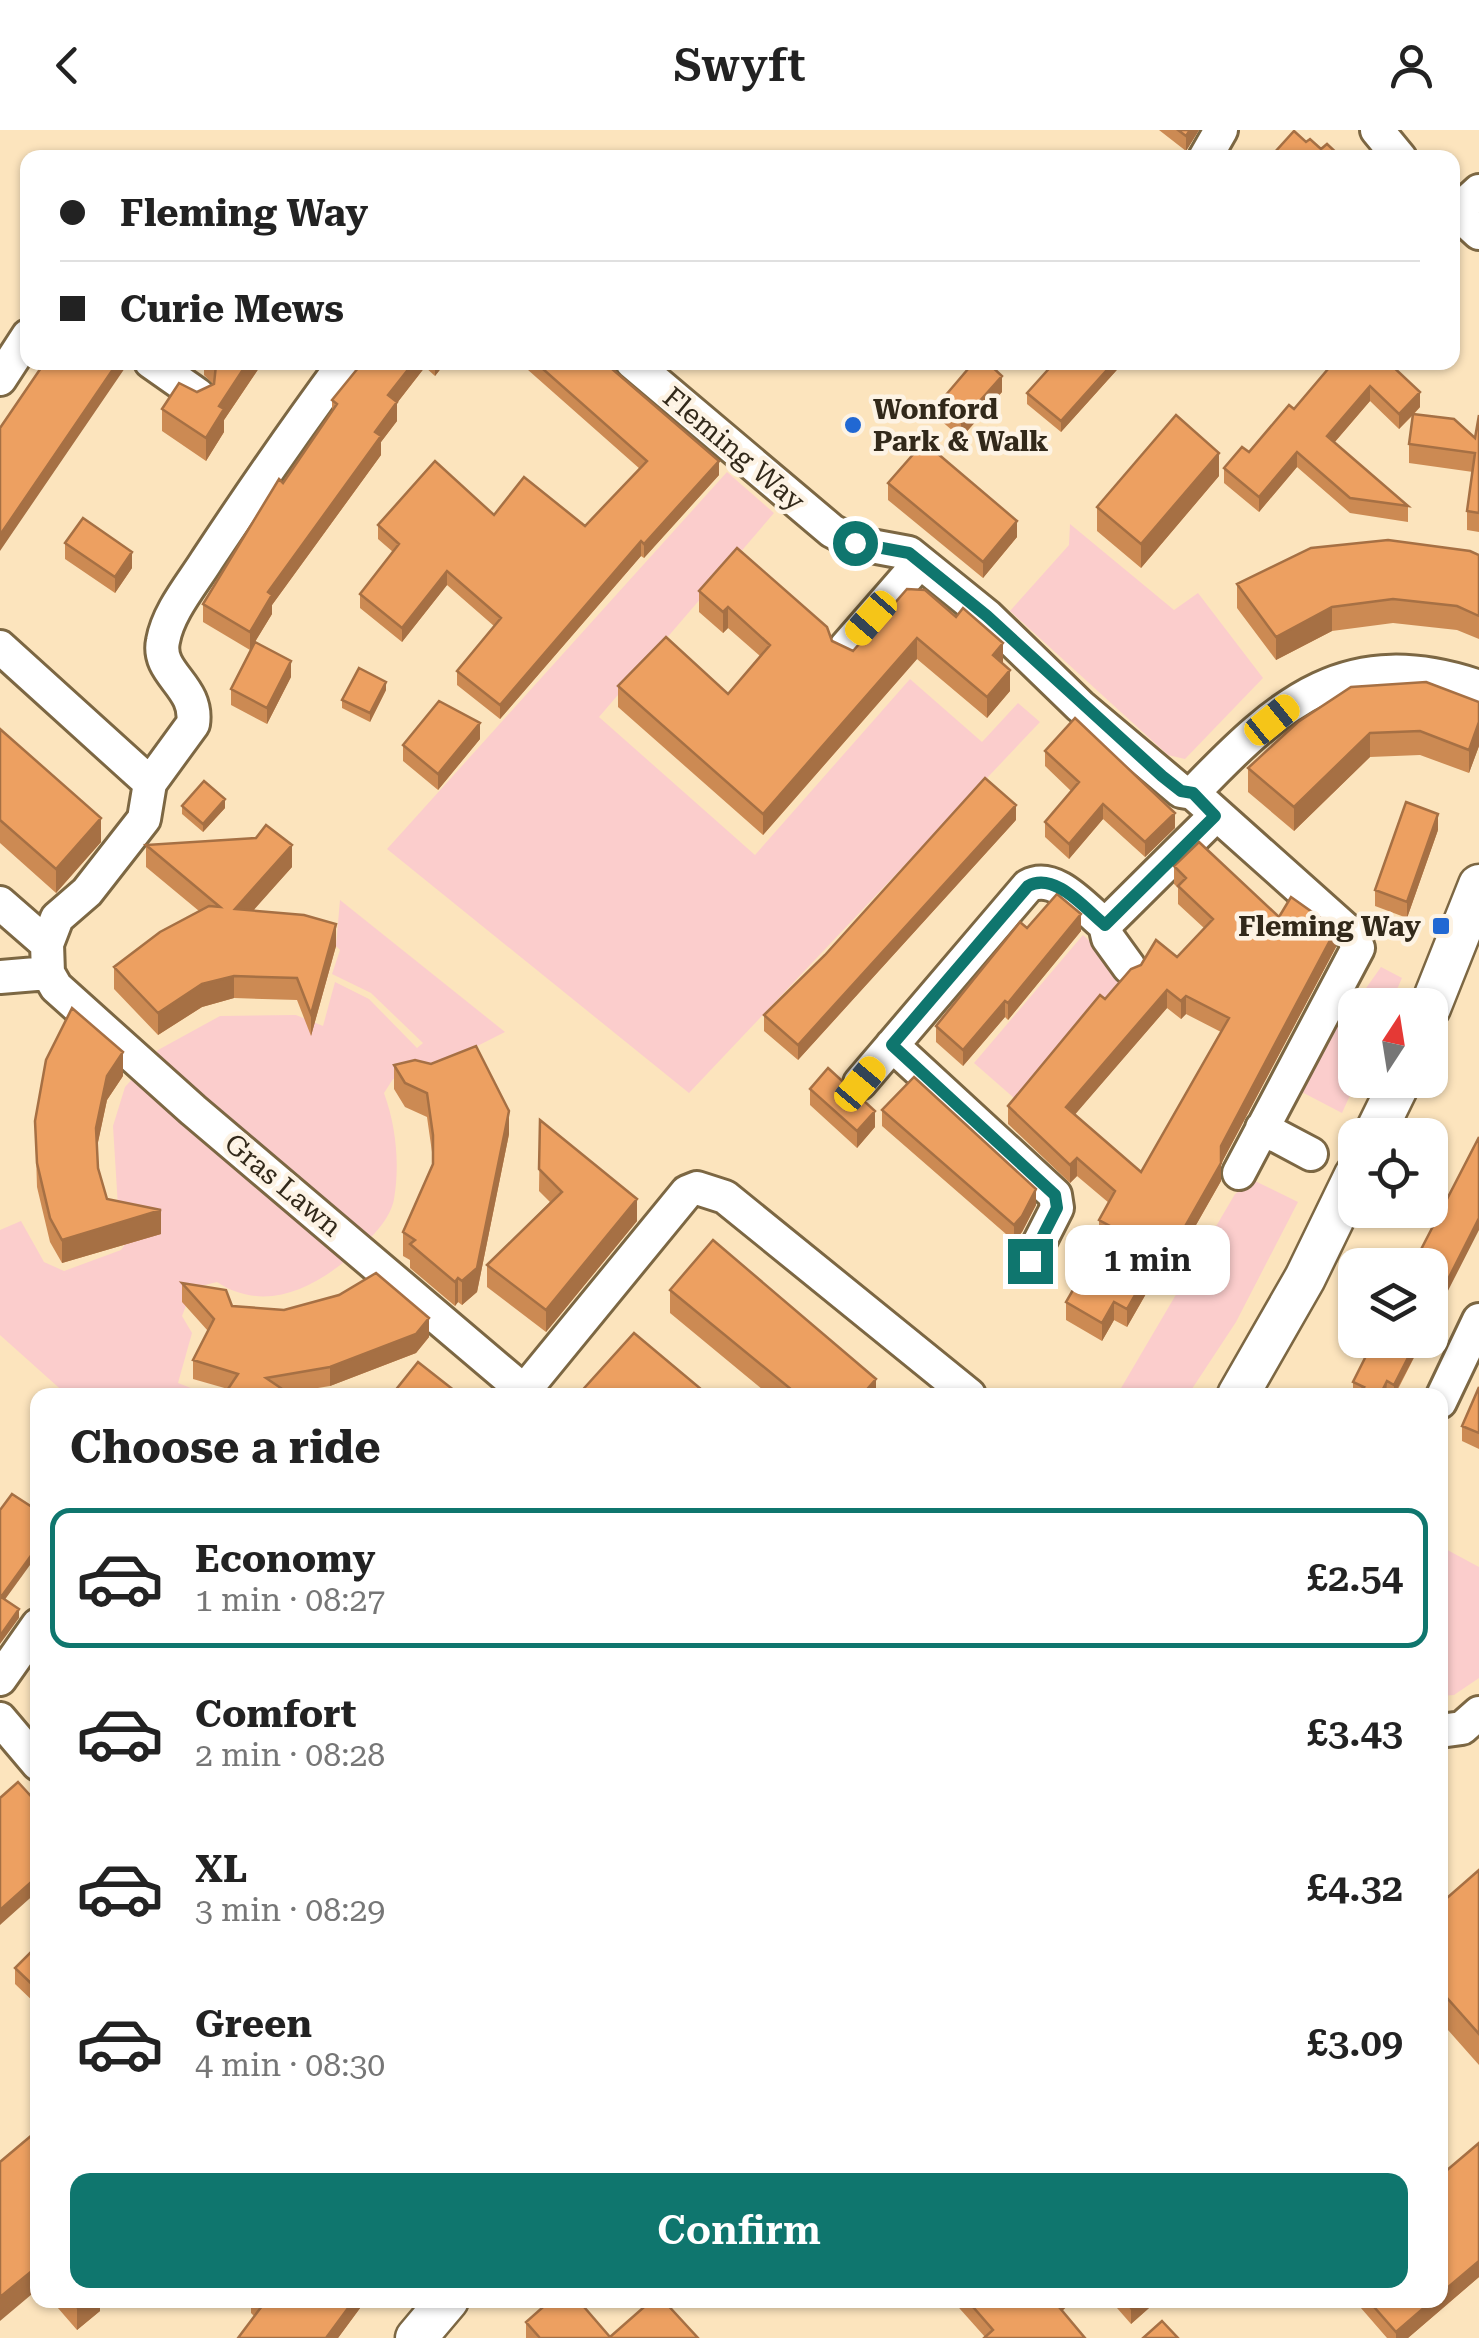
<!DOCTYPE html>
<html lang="en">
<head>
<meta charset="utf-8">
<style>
  body { margin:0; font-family:"Roboto Serif",serif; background:#f2f2f2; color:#222; height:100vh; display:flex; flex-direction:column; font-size:38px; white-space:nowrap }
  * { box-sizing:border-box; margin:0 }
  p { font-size:32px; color:#767676 }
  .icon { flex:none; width:55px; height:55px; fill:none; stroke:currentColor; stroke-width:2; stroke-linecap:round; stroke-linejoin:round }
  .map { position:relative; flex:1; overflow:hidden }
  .details { position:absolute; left:30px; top:1258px; width:1418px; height:920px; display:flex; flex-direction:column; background:#fff; border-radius:20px; box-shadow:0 2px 8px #0004 }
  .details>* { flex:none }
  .top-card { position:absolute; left:20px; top:20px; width:1440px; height:220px; border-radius:20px; box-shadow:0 2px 8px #0004; display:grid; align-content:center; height:220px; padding:0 40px; background:#fff }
  .needle { width:65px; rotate:12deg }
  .tools { position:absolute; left:1338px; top:858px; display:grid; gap:20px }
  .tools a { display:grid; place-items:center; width:110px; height:110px; border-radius:20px; background:#fff; box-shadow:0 2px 8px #0004; font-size:50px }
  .end { position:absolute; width:45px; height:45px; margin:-22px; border:12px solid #0f766e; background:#fff; box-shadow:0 0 0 5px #fff }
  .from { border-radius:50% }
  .bubble { position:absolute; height:70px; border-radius:20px; background:#fff; box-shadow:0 2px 8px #0004; font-size:32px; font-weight:600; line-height:70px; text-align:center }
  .car { position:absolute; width:30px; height:60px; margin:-30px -15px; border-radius:12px; box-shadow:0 0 8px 2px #0007; background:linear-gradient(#f5c518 24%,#345 0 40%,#f5c518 0 76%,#345 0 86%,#f5c518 0) }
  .top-card b { display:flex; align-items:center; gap:35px; height:95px; font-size:38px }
  .top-card b+b { border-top:2px solid #e0e0e0 }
  .top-card i { width:25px; height:25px; background:#222 }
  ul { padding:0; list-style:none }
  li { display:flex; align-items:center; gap:30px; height:140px; margin:0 20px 15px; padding:0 20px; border:5px solid transparent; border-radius:20px }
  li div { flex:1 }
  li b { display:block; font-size:38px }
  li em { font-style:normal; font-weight:600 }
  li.active { border-color:#0f766e }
  li>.icon { width:90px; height:90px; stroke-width:1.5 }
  h2 { padding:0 40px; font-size:45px; line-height:120px }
  .primary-button { display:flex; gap:20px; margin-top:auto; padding:20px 40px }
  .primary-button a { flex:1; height:115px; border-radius:20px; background:#0f766e; color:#fff; font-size:40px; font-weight:600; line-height:115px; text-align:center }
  header { display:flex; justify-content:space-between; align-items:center; height:130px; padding:0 40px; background:#fff; font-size:45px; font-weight:600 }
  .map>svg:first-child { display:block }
  .green { fill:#fbcdcc }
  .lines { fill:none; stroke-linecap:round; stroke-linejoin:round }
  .minor-casing { stroke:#7c6743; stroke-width:38 }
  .tertiary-casing { stroke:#7c6743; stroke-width:45 }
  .minor { stroke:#fff; stroke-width:32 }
  .tertiary { stroke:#fff; stroke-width:40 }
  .wall { fill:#cc8a53; fill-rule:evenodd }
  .shaded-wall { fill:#a67044 }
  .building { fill:#eda061; stroke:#a67044; stroke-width:2.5; fill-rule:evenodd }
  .route { stroke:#0f766e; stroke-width:12 }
  .poi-dot { fill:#2168d3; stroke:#fdf3e4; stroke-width:4 }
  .labels { text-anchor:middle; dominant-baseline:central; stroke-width:9; stroke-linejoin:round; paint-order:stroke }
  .poi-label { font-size:28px; font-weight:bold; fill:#32291a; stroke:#fdf3e4; text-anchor:start }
  .street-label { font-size:28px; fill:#32291a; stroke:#fdf3e4 }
</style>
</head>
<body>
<header><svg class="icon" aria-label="back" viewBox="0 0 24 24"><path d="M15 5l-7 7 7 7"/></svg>Swyft<svg class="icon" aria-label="person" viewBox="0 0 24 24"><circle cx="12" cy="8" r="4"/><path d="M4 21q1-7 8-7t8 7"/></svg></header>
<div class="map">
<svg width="1479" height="2208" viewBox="0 0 1479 2208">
  <rect width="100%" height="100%" fill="#fce4bd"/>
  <!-- green -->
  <path class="green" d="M727 342 774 383 599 587 755 725 910 549 982 612 1018 573 1040 592 689 963 387 719Z
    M1070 394 1174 480 1198 463 1263 548 1185 629 1168 625 1010 481 1069 415Z
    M340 770 505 902 416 947 393 949 384 963C396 996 400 1034 394 1069 391 1086 377 1102 365 1113 326 1152 270 1187 217 1152L193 1158 182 1186 192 1203 178 1253 209 1265H67L0 1205V1100L21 1091 44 1132 64 1141 121 1120 130 1107 118 1077 113 996 125 957 158 920 220 886 296 885 323 896 335 852 369 869 417 918 423 913 371 863 332 844 340 820 336 816Z
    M1083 805 1128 847 1021 974 974 933Z
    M1381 837 1402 848 1390 875H1355L1357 950 1342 983 1296 959 1346 869 1359 868Z
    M1255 1051 1298 1072 1236 1192 1188 1265H1117L1235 1064Z
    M1440 1416 1479 1437V1548L1454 1565 1440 1566Z"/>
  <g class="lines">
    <!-- minor casing -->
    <g class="minor-casing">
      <path id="minor" d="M1377 0 1400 28
        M1205 28 1221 0
        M1452 78 1479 103
        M1456 82 1479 61
        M151 232 198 265
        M632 232 832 401 855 413 909 423 987 486 1080 576 1181 661 1193 663C1281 571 1348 512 1479 557
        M0 249 28 206
        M0 517 150 653
        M846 517 920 432
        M1193 663 1353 806 1358 818 1239 1043
        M0 773 47 814 57 788 87 762 144 689 150 653 193 594C199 556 156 544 163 511 168 482 192 454 207 430 252 362 297 297 345 232
        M47 814 48 843 56 857 193 980 524 1261 521 1265
        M1129 837 1108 808 1105 795 1215 686
        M0 847 48 843
        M892 915 1055 1065 1057 1078 1030 1131
        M860 953 1028 756C1055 741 1085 779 1105 795
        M1262 998 1311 1024
        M524 1261 687 1062 697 1058 725 1067 969 1265
        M1440 1272 1479 1190
        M0 1549 38 1495
        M0 1589 38 1634
        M1440 1601 1462 1598 1479 1583"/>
    </g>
    <!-- tertiary casing -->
    <g class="tertiary-casing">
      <path id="tertiary" d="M1430 878 1479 755
        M1374 1005 1401 950
        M1238 1265 1305 1148 1355 1045
        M416 2208 448 2170"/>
    </g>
    <!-- minor -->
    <use href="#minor" class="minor"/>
    <!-- tertiary -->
    <use href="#tertiary" class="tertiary"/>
  </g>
  <!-- wall -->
  <path class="wall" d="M1159 0H1199L1186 21Z
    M204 232H263L224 290V302L206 331 162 301V279L214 255 204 245Z
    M363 232H446L435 246 425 237 397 273V291L381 312V325L272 475V484L250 520 203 492V474L332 281V270Z
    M519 232H604L719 345 644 428 641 426 500 589 457 555V541L494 496 447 455 402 512 360 478V464L393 422 378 409V395L494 385 585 396 640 339Z
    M1124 232 1061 302 1027 274V263Z
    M1393 237 1420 277 1414 284 1475 308 1479 285V402L1467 400V381L1473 342 1409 333V314L1413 285 1399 299 1370 271 1334 313 1408 376V392L1350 383 1297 337 1259 382 1224 353V338L1249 322 1294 279Z
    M1002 262 961 308 939 289V273Z
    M1219 346 1141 438 1097 401V377Z
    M888 353 1017 407 983 448 888 370Z
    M65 413 132 438 115 463 65 429Z
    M1479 425V509L1457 500 1393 493 1332 501 1276 530 1237 478V454Z
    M907 459 1003 534 1010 561 987 588 917 529 763 705 618 577V556L728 564 760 526 728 498 723 503 699 482V461L832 511 853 521Z
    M291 547 267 594 231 575V559Z
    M386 560 370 592 342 578V570Z
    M1479 572V616L1469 643 1420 625 1370 627 1294 701 1248 662V638Z
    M0 599 101 712 56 763 0 713Z
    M480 609 438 660 403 631V615Z
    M1045 621 1175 698 1145 727 1103 689 1069 729 1045 707V692L1071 661 1045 636Z
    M182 676 225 678 203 702 182 684Z
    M1016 690 798 930 764 901V885L825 825Z
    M1438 700 1407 788 1375 776V760Z
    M146 715 292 737 253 780 336 816 311 906 297 870 234 868 202 877 158 905 114 859V837L199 781 146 737Z
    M1174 736 1279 787 1336 817 1221 1034V1051L1167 1146 1159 1141 1127 1197 1114 1190 1102 1211 1066 1190V1172L1102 1110 1099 1108V1090L1109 1073 1077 1046 1070 1053 1008 994V976L1105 869 1177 827 1204 798 1178 774V758L1174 754ZM1167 878 1181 889 1186 884 1221 902 1141 1042 1074 985Z
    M1027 798 1081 801 1008 890 1005 887 963 936 936 912V896Z
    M394 935 509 1004 477 1162 462 1175 458 1172 455 1176 410 1138V1130L403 1126V1102L433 1034V1029L427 987 405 977 394 959Z
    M123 946 107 970 97 1016 98 1038 107 1069 161 1104 62 1133 50 1112 37 1057 35 991Z
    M810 959 875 997 857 1018 810 975Z
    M882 980 1036 1075 1022 1102 1014 1111 882 996Z
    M540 990 637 1091 546 1202 487 1157V1135L550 1072 539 1061Z
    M182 1153 232 1176 429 1207 416 1223 330 1256 288 1263 228 1259 193 1249V1230L208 1201 182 1172Z
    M670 1160 876 1265H769L670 1183Z
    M1423 1210 1395 1265 1387 1263 1386 1265H1355L1353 1263V1252Z
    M1479 1257V1319L1462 1311V1296Z
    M38 1545V1565L32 1560V1551Z
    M1479 1740V1935L1440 1891V1774Z
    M38 1815V1876L15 1854V1838Z
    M1479 2013V2147L1408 2208H1387L1354 2170H1440Z
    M51 2170H100V2181L77 2200Z
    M251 2170H366L338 2208H238L254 2186 251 2183Z
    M952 2170H1074L1062 2181 985 2207Z
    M1110 2170H1158L1131 2194Z
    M526 2192 610 2207 698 2208H526Z"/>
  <!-- shaded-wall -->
  <path class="shaded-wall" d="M1190 0H1199L1186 21V6Z
    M118 232H127V235L0 421V405Z
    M248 232H263L224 290V302L206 331V308L219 276Z
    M414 232H425V237L397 273V291L381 312V325L272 475V484L250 520V502L268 462 375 302 388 265Z
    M435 232H446L435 246Z
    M1114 232H1124L1061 302V291Z
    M1002 246V262L961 308V292Z
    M1370 256V271L1327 321V306Z
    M1420 262V277L1399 299V284Z
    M1297 322V337L1259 382V367Z
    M1219 323V346L1141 438V414Z
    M719 331V345L644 428V414Z
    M1017 391V407L983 448V432Z
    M641 411V426L500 589V575Z
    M132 422V438L115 463V447Z
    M447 441V455L402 512V498Z
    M728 477V498L723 503V482Z
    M1332 477V501L1276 530V507Z
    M917 508V529L763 705V684Z
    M1003 513V534L993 525Z
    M291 531V547L267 594V578Z
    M1010 540V561L987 588V567Z
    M386 552V560L370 592V583Z
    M1479 592V616L1469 643V620Z
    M480 593V609L438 660V644Z
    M1370 603V627L1294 701V677Z
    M225 669V678L203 702V694Z
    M1103 674V689L1069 729V714Z
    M1016 675V690L798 930V915Z
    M1175 683V698L1145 727V712Z
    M1438 684V700L1407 788V772Z
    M101 688V712L56 763V739Z
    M292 715V737L235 801V779Z
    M1081 784V801L1008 890V873Z
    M336 794V816L311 906V884Z
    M1336 799V817L1221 1034V1016Z
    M234 846V868L202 877 158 905V883L202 854Z
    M1167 860V878L1066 995V977Z
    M1186 866V884L1181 889V871Z
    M1005 871V887L963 936V920Z
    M123 922V946L107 970 96 1022V998L107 946Z
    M509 981V1004L477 1162 462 1175V1151Z
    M875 981V997L857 1018V1001Z
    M1077 1028V1046L1070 1053V1035Z
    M1221 1033V1051L1167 1146V1128Z
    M1036 1059V1075L1022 1102 1014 1111V1095Z
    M637 1069V1091L546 1202V1180Z
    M161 1080V1104L62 1133V1110Z
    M1479 1088V1100L1430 1196V1185Z
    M1159 1123V1141L1127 1197V1179Z
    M458 1148V1172L455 1176V1152Z
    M1114 1172V1190L1102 1211V1193Z
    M429 1188V1207L416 1223 330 1256V1237Z
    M1417 1210H1423L1394 1265V1255Z
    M876 1249V1265H862Z
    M1387 1251 1386 1265H1380Z
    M38 1416V1424L1 1475V1467Z
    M19 1479V1488L0 1514V1506Z
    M38 1746V1761L0 1795V1780Z
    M1479 2131V2147L1408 2208H1396V2202L1433 2170H1440V2164Z
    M38 2136V2159L0 2191V2167Z
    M85 2170H100V2181L77 2200V2177Z
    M354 2170H366L338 2208H326Z
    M1055 2170H1074L1054 2188V2171Z
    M1140 2170H1158L1131 2194V2178Z"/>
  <!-- building -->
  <path class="building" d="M1178 0H1190L1186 6Z
    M1294 1 1306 12 1310 9 1321 19 1327 14 1342 28H1281L1275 22Z
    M45 232H118L0 405V298Z
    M214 232H248L219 276 224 279 206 308 162 279 179 253 197 262 214 254 216 235Z
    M363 232H414L388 265 397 272 375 302 381 306 268 462 272 465 250 502 203 474 279 349 283 353 337 274 332 270Z
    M535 232H604L719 331 644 414 641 411 500 575 457 541 501 488 447 441 402 498 360 464 399 414 378 395 435 331 494 385 524 347 585 396 647 331Z
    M974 232H987L1002 246 961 292 939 273Z
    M1055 232H1114L1061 291 1027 263Z
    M1334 232H1388L1420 262 1399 284 1370 256 1327 306 1408 376 1350 368 1297 322 1259 367 1224 338 1242 317 1249 322 1289 275 1294 279Z
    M1413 284 1454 289 1475 308 1479 285V383L1467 381 1475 323 1409 314Z
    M1176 285 1219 323 1141 414 1097 377Z
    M924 312 1017 391 983 432 888 353Z
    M83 388 132 422 115 447 65 413Z
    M1388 410 1470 421 1479 425V486L1457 476 1393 469 1332 477 1276 507 1237 454 1311 418Z
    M737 418 827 497 832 511 853 521 907 459 925 460 956 487 963 478 1003 513 993 525 1010 540 987 567 917 508 763 684 618 556 666 507 728 564 770 515 728 477 723 482 699 461Z
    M255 512 291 531 267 578 231 559Z
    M359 538 386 552 370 583 342 570Z
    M1426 552 1479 572V592L1469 620 1420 601 1370 603 1294 677 1248 638 1298 592 1351 557Z
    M439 571 480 593 438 644 403 615Z
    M1075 588 1175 683 1145 712 1103 674 1069 714 1045 692 1079 652 1045 621Z
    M0 599 101 688 56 739 0 690Z
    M985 648 1016 675 798 915 764 885 825 825Z
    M204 651 225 669 203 694 182 676Z
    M1406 672 1438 684 1407 772 1375 760Z
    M266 695 292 715 235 779 304 785 336 794 311 884 297 848 234 846 202 854 158 883 114 837 160 802 209 776 220 777 146 715 256 708Z
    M1199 712 1279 787 1291 767 1336 799 1221 1016V1033L1167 1128 1159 1123 1127 1179 1114 1172 1102 1193 1066 1172 1110 1096 1099 1090 1115 1061 1077 1028 1070 1035 1008 976 1100 865 1105 869 1131 839 1141 835 1156 810 1177 827 1213 789 1178 756 1186 748 1174 736ZM1167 860 1181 871 1186 866 1229 888 1141 1042 1066 977Z
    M1057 764 1081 784 1008 873 1005 871 963 920 936 896 1020 792 1027 798Z
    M72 878 123 922 107 946 96 998 98 1038 107 1069 161 1080 62 1110 50 1088 37 1033 35 991 46 930Z
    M476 916 509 981 477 1138 462 1151 458 1148 455 1152 410 1114 415 1110 403 1102 433 1034V1005L427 963 405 953 394 935 415 930 431 934Z
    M828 938 875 981 857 1001 810 959Z
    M914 947 1036 1059 1022 1086 1014 1095 882 980Z
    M540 990 637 1069 546 1180 487 1135 562 1062 539 1039Z
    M1479 1007V1088L1430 1185V1135H1413Z
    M713 1110 876 1249 862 1265H798L670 1160Z
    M376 1143 429 1188 416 1204 330 1237 266 1248 291 1265H224L238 1244 193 1230 214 1189 182 1153 226 1160 232 1176 284 1180 339 1165Z
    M634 1203 708 1265H578Z
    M1374 1210H1417L1394 1255 1387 1251 1380 1265H1355L1364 1257 1353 1252Z
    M418 1232 460 1265H398L394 1262Z
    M1479 1257V1303L1462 1296Z
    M12 1364 38 1381V1416L1 1467 19 1479 0 1506V1380Z
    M38 1545V1557L32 1551Z
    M18 1652 38 1674V1746L0 1780V1668Z
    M1479 1740V1904L1440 1860V1774Z
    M38 1815V1860L15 1838Z
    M38 2000V2136L0 2167V2032Z
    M1479 2013V2131L1440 2164V2046Z
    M71 2170H85L77 2177Z
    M255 2170H354L326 2208H238L262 2176Z
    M551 2170H578L610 2207 652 2170H663L698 2208H540L526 2192Z
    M967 2170H1055L1054 2171 1085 2208H984L993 2200Z
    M1125 2170H1140L1131 2178Z
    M1368 2170H1433L1396 2202Z
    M1162 2191 1178 2208H1143Z"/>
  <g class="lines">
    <!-- route -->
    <path class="route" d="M855 413 909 423 987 486 1162 646 1181 661 1193 663 1215 686 1105 795C1085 779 1055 741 1028 756L892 915 1055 1065 1057 1078 1030 1131"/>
  </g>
  <!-- markers -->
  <g class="poi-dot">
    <circle cx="853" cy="295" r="10"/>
    <rect x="1431" y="786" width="20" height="20" rx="5"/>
  </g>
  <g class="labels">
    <!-- poi labels -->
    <g class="poi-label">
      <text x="873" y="279">Wonford<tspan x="873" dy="32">Park &amp; Walk</tspan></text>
      <text x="1421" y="796" text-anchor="end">Fleming Way</text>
    </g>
    <!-- street labels -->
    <g class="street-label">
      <text transform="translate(734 319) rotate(40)">Fleming Way</text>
      <text transform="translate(283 1055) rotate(40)">Gras Lawn</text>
    </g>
  </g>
</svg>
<div class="tools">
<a><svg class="needle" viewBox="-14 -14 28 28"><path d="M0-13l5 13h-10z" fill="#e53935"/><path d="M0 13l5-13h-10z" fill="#767676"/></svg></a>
<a><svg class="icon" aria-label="locate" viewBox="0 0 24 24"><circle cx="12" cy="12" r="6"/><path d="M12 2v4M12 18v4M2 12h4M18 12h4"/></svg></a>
<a><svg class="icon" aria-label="layers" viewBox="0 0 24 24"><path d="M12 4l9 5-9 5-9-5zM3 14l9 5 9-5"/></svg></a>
</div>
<i class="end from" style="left:855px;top:413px"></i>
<i class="end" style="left:1030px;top:1131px"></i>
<div class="bubble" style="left:1065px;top:1095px;width:165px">1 min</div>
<i class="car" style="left:871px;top:488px;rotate:221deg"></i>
<i class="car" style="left:1272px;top:590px;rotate:51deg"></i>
<i class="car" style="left:860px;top:954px;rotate:40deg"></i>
<div class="top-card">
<b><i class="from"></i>Fleming Way</b>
<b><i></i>Curie Mews</b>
</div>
<section class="details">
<h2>Choose a ride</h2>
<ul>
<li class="active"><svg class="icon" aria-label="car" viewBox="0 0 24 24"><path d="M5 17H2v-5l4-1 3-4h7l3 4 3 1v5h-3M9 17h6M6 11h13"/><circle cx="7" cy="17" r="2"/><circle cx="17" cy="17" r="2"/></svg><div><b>Economy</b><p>1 min · 08:27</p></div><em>£2.54</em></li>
<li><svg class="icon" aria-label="car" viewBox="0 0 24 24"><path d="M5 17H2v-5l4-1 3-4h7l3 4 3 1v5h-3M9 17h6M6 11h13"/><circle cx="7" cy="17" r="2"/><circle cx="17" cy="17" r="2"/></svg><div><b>Comfort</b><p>2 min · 08:28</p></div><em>£3.43</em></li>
<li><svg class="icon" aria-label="car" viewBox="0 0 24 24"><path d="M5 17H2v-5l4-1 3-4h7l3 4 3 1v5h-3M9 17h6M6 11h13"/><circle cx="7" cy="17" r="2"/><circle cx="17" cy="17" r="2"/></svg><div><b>XL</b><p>3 min · 08:29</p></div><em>£4.32</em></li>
<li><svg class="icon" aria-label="car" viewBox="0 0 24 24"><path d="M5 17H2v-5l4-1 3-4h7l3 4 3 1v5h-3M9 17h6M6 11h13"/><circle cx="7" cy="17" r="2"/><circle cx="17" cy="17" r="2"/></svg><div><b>Green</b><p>4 min · 08:30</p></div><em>£3.09</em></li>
</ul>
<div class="primary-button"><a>Confirm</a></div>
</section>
</div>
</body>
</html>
